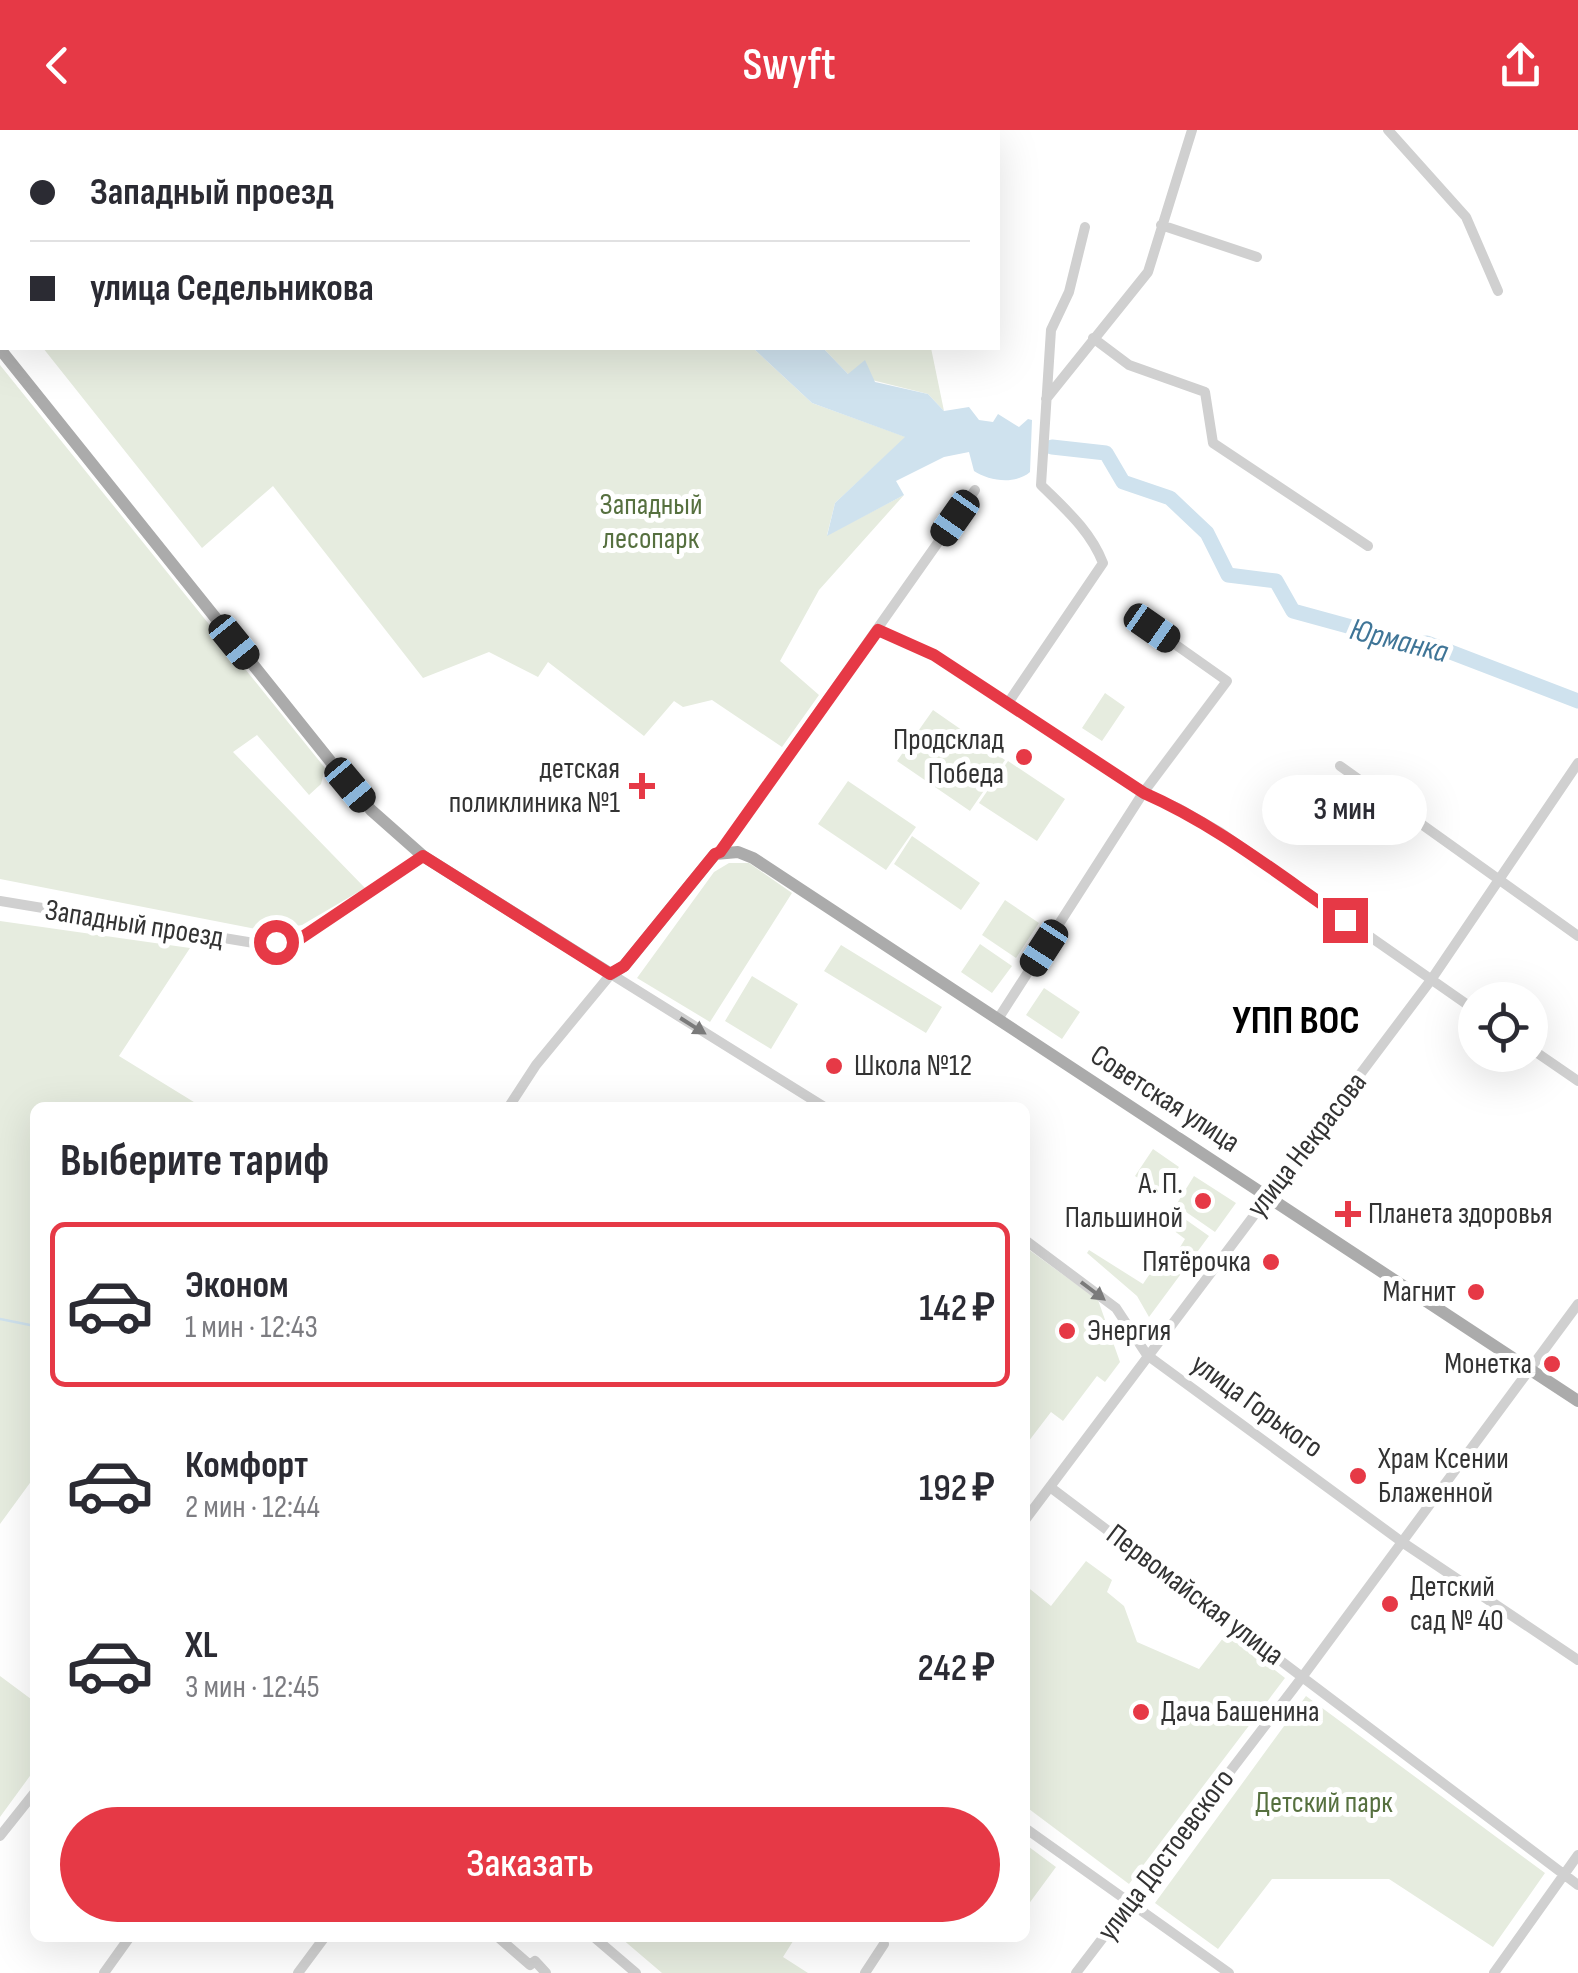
<!DOCTYPE html>
<html lang="ru">
<head>
<meta charset="utf-8">
<style>
  body { margin:0; font-family:"Sofia Sans Condensed",sans-serif; background:#f7f7f7; color:#2b2b33; height:100vh; display:flex; flex-direction:column; font-size:38px; white-space:nowrap }
  * { box-sizing:border-box; margin:0 }
  p { font-size:32px; color:#7c7c81 }
  .icon { flex:none; width:55px; height:55px; fill:none; stroke:currentColor; stroke-width:2; stroke-linecap:round; stroke-linejoin:round }
  .map { position:relative; flex:1; overflow:hidden }
  .panel { position:absolute; left:30px; top:972px; width:1000px; height:840px; display:flex; flex-direction:column; background:#fff; border-radius:15px; box-shadow:0 10px 40px #0002 }
  .panel>* { flex:none }
  .hud { position:absolute; left:0px; top:0px; width:1000px; height:220px; box-shadow:0 10px 40px #0002; display:grid; align-content:center; height:220px; padding:0 30px; background:#fff }
  .controls { position:absolute; left:1458px; top:852px; display:grid; gap:20px }
  .controls a { display:grid; place-items:center; width:90px; height:90px; border-radius:50%; background:#fff; box-shadow:0 10px 40px #0002; font-size:50px }
  .end { position:absolute; width:45px; height:45px; margin:-22px; border:12px solid #e63946; background:#fff; box-shadow:0 0 0 5px #fff }
  .from { border-radius:50% }
  .bubble { position:absolute; height:70px; border-radius:35px; background:#fff; box-shadow:0 10px 40px #0002; font-size:32px; font-weight:600; line-height:70px; text-align:center }
  .car { position:absolute; width:30px; height:60px; margin:-30px -15px; border-radius:12px; box-shadow:0 0 8px 2px #0007; background:linear-gradient(#222 24%,#8ab4d8 0 40%,#222 0 76%,#8ab4d8 0 86%,#222 0) }
  .hud b { display:flex; align-items:center; gap:35px; height:95px; font-size:38px }
  .hud b+b { border-top:2px solid #e1e1e2 }
  .hud i { width:25px; height:25px; background:#2b2b33 }
  ul { padding:0; list-style:none }
  li { display:flex; align-items:center; gap:30px; height:165px; margin:0 20px 15px; padding:0 10px; border:5px solid transparent; border-radius:15px }
  li div { flex:1 }
  li b { display:block; font-size:38px }
  li em { font-style:normal; font-weight:600 }
  li.active { border-color:#e63946 }
  li>.icon { width:90px; height:90px; stroke-width:1.5 }
  h2 { padding:0 30px; font-size:45px; line-height:120px }
  .cta { display:flex; gap:20px; margin-top:auto; padding:20px 30px }
  .cta a { flex:1; height:115px; border-radius:60px; background:#e63946; color:#fff; font-size:40px; font-weight:600; line-height:115px; text-align:center }
  header { display:flex; justify-content:space-between; align-items:center; height:130px; padding:0 30px; background:#e63946; color:#fff; font-size:45px; font-weight:600 }
  .map>svg:first-child { display:block }
  .green { fill:#e6ecdf }
  .water { fill:#cfe2ee }
  .lines { fill:none; stroke-linecap:round; stroke-linejoin:round }
  .stream { stroke:#cfe2ee; stroke-width:2.5 }
  .river { stroke:#cfe2ee; stroke-width:15 }
  .minor { stroke:#d0d0d0; stroke-width:10 }
  .major { stroke:#ababab; stroke-width:12 }
  .oneway { fill:#7a7a7a }
  .route { stroke:#e63946; stroke-width:12 }
  .poi-dot { fill:#e63946; stroke:#fff; stroke-width:4 }
  .labels { text-anchor:middle; dominant-baseline:central; stroke-width:10; stroke-linejoin:round; paint-order:stroke }
  .park-label { font-size:30px; fill:#56703f; stroke:#fff }
  .poi-label { font-size:30px; fill:#333; stroke:#fff; text-anchor:end }
  .street-label { font-size:30px; fill:#333; stroke:#fff }
  .water-label { font-size:32px; font-style:italic; fill:#3f7597; stroke:#fff }
  .district-label { font-size:40px; font-weight:bold; fill:#000; stroke:#fff }
</style>
</head>
<body>
<header><svg class="icon" aria-label="back" viewBox="0 0 24 24"><path d="M15 5l-7 7 7 7"/></svg>Swyft<svg class="icon" aria-label="share" viewBox="0 0 24 24"><path d="M12 15V3M7 8l5-5 5 5M5 13v7h14v-7"/></svg></header>
<div class="map">
<svg width="1578" height="1843" viewBox="0 0 1578 1843">
  <rect width="100%" height="100%" fill="#fff"/>
  <!-- green -->
  <path class="green" d="M0 0H871L2 2V166Z
    M43 218H753L812 273 906 307 835 373 827 405 904 365 819 460 780 531 819 565 782 617 712 570 683 577 674 571 644 606 548 532 538 547 489 522 423 548 273 356 202 418Z
    M823 218H931L944 281 928 264 848 244Z
    M0 235 325 638 321 654 309 665 257 605 233 622 365 758 302 795 266 801 0 749Z
    M1105 563 1125 577 1102 611 1082 598Z
    M933 580 1005 630 970 681 897 631Z
    M1008 631 1065 669 1037 711 979 673Z
    M848 651 916 697 886 740 818 694Z
    M912 706 980 753 961 780 894 734Z
    M729 733H749L792 763 710 892 637 848 714 742Z
    M1005 770 1039 793 1016 828 982 805Z
    M0 791 190 818 119 926 202 977 35 978V1346L0 1394Z
    M980 814 1012 836 992 863 961 842Z
    M841 815 942 877 926 903 824 841Z
    M752 846 798 874 771 919 725 891Z
    M1044 858 1080 882 1062 909 1026 885Z
    M1153 1019 1179 1037 1159 1063 1135 1046Z
    M1194 1046 1236 1073 1215 1102 1176 1075Z
    M1175 1082 1209 1106 1149 1187 1137 1166 1087 1123 1089 1120 1143 1154 1161 1127 1171 1132 1185 1109 1165 1094Z
    M1025 1117 1098 1170 1120 1232 1105 1252 1097 1246 1063 1291 1051 1282 1025 1316Z
    M1086 1431 1112 1450 1107 1462 1124 1476 1137 1512 1199 1539 1227 1503 1285 1548 1129 1754 1025 1676V1455L1051 1476Z
    M0 1546 35 1572V1639L0 1687Z
    M1306 1566 1545 1743 1493 1817 1389 1749H1272L1218 1819 1155 1773Z
    M1025 1714 1056 1737 1025 1779Z
    M621 1808H795L783 1827 808 1843H662Z"/>
  <!-- water -->
  <path class="water" d="M753 218H823L848 244 865 230 875 252 928 264 944 281 969 277 979 290 993 292 998 284 1019 297 1028 289 1032 290 1030 342C1015 355 989 351 974 341L969 322 944 327 896 351 904 365 827 406 835 373 905 307 812 273Z"/>
  <g class="lines">
    <!-- stream -->
    <path class="stream" d="M0 1189 35 1196"/>
    <!-- river -->
    <path class="river" d="M574 0 575 2
      M1052 317 1106 323 1123 352 1170 368 1207 403 1228 445 1276 451 1293 481 1366 501 1398 517 1427 513 1578 571"/>
    <!-- minor -->
    <path class="minor" d="M1388 0 1466 87 1498 161
      M895 2 896 0
      M1161 95 1257 127
      M1093 208 1129 235 1205 262 1213 313 1368 416
      M1046 269 1148 142 1192 0
      M878 500 934 525 1143 663 1178 678 1220 702 1475 880
      M1008 573 1103 433C1090 400 1065 379 1041 355L1051 200 1069 162 1085 97
      M1340 636 1578 806
      M720 722 975 360
      M0 771 254 813 298 810 423 726
      M998 889 1143 663 1227 551 1152 498
      M1530 918 1578 951
      M508 978 536 935 611 844 826 978
      M1025 1110 1116 1178 1147 1225 1402 1412 1578 1530
      M1050 1357 1578 1755
      M1025 1390 1431 850 1578 633
      M1025 1698 1229 1843
      M0 1706 35 1662
      M499 1808 530 1835 535 1831 546 1843
      M595 1808 636 1843
      M104 1843 129 1808
      M298 1843 324 1808
      M865 1843 884 1814
      M1076 1843 1303 1546 1578 1174
      M1494 1843 1578 1725"/>
    <!-- major -->
    <path class="major" d="M0 219 339 642 371 680 423 726 611 844 624 836 715 724 738 722 753 728 1578 1271"/>
  </g>
  <!-- one-way arrows -->
  <defs><path id="oneway-solid" d="M-6-.8H1V-3.2L6.5 0L1 3.2V.8H-6Z" transform="scale(2.5)"/></defs>
  <g class="oneway">
    <use href="#oneway-solid" transform="translate(693 896) rotate(32)"/>
    <use href="#oneway-solid" transform="translate(1093 1161) rotate(37)"/>
  </g>
  <g class="lines">
    <!-- route -->
    <path class="route" d="M276 812 298 810 423 726 610 844 624 836 715 724 720 722 878 500 934 525 1144 663C1217 695 1279 745 1345 790"/>
  </g>
  <!-- markers -->
  <g class="poi-dot">
    <circle cx="1024" cy="627" r="10"/>
    <path d="M637 641h10v10h10v10h-10v10h-10v-10h-10v-10h10z"/>
    <circle cx="834" cy="936" r="10"/>
    <circle cx="1203" cy="1071" r="10"/>
    <path d="M1343 1069h10v10h10v10h-10v10h-10v-10h-10v-10h10z"/>
    <circle cx="1271" cy="1132" r="10"/>
    <circle cx="1476" cy="1162" r="10"/>
    <circle cx="1067" cy="1201" r="10"/>
    <circle cx="1552" cy="1234" r="10"/>
    <circle cx="1358" cy="1346" r="10"/>
    <circle cx="1390" cy="1474" r="10"/>
    <circle cx="1141" cy="1582" r="10"/>
  </g>
  <g class="labels">
    <!-- park labels -->
    <g class="park-label">
      <text x="651" y="375">Западный<tspan x="651" dy="34">лесопарк</tspan></text>
      <text x="1324" y="1673">Детский парк</text>
    </g>
    <!-- poi labels -->
    <g class="poi-label">
      <text x="1004" y="610">Продсклад<tspan x="1004" dy="34">Победа</tspan></text>
      <text x="620" y="639">детская<tspan x="620" dy="34">поликлиника №1</tspan></text>
      <text x="854" y="936" text-anchor="start">Школа №12</text>
      <text x="1183" y="1054">А. П.<tspan x="1183" dy="34">Пальшиной</tspan></text>
      <text x="1368" y="1084" text-anchor="start">Планета здоровья</text>
      <text x="1251" y="1132">Пятёрочка</text>
      <text x="1456" y="1162">Магнит</text>
      <text x="1087" y="1201" text-anchor="start">Энергия</text>
      <text x="1532" y="1234">Монетка</text>
      <text x="1378" y="1329" text-anchor="start">Храм Ксении<tspan x="1378" dy="34">Блаженной</tspan></text>
      <text x="1410" y="1457" text-anchor="start">Детский<tspan x="1410" dy="34">сад № 40</tspan></text>
      <text x="1161" y="1582" text-anchor="start">Дача Башенина</text>
    </g>
    <!-- street labels -->
    <g class="street-label">
      <text transform="translate(134 794) rotate(9)">Западный проезд</text>
      <text transform="translate(1165 969) rotate(33)">Советская улица</text>
      <text transform="translate(1307 1015) rotate(-52)">улица Некрасова</text>
      <text transform="translate(1257 1276) rotate(36)">улица Горького</text>
      <text transform="translate(1195 1465) rotate(37)">Первомайская улица</text>
      <text transform="translate(1166 1725) rotate(-53)">улица Достоевского</text>
    </g>
    <!-- water labels -->
    <g class="water-label">
      <text transform="translate(1399 511) rotate(14)">Юрманка</text>
    </g>
    <!-- district labels -->
    <g class="district-label">
      <text x="1296" y="891">УПП ВОС</text>
    </g>
  </g>
</svg>
<div class="controls">
<a><svg class="icon" aria-label="locate" viewBox="0 0 24 24"><circle cx="12" cy="12" r="6"/><path d="M12 2v4M12 18v4M2 12h4M18 12h4"/></svg></a>
</div>
<i class="end from" style="left:276px;top:812px"></i>
<i class="end" style="left:1345px;top:790px"></i>
<div class="bubble" style="left:1262px;top:645px;width:165px">3 мин</div>
<i class="car" style="left:955px;top:388px;rotate:215deg"></i>
<i class="car" style="left:1152px;top:498px;rotate:125deg"></i>
<i class="car" style="left:234px;top:512px;rotate:141deg"></i>
<i class="car" style="left:350px;top:655px;rotate:140deg"></i>
<i class="car" style="left:1044px;top:818px;rotate:213deg"></i>
<div class="hud">
<b><i class="from"></i>Западный проезд</b>
<b><i></i>улица Седельникова</b>
</div>
<section class="panel">
<h2>Выберите тариф</h2>
<ul>
<li class="active"><svg class="icon" aria-label="car" viewBox="0 0 24 24"><path d="M5 17H2v-5l4-1 3-4h7l3 4 3 1v5h-3M9 17h6M6 11h13"/><circle cx="7" cy="17" r="2"/><circle cx="17" cy="17" r="2"/></svg><div><b>Эконом</b><p>1 мин · 12:43</p></div><em>142 ₽</em></li>
<li><svg class="icon" aria-label="car" viewBox="0 0 24 24"><path d="M5 17H2v-5l4-1 3-4h7l3 4 3 1v5h-3M9 17h6M6 11h13"/><circle cx="7" cy="17" r="2"/><circle cx="17" cy="17" r="2"/></svg><div><b>Комфорт</b><p>2 мин · 12:44</p></div><em>192 ₽</em></li>
<li><svg class="icon" aria-label="car" viewBox="0 0 24 24"><path d="M5 17H2v-5l4-1 3-4h7l3 4 3 1v5h-3M9 17h6M6 11h13"/><circle cx="7" cy="17" r="2"/><circle cx="17" cy="17" r="2"/></svg><div><b>XL</b><p>3 мин · 12:45</p></div><em>242 ₽</em></li>
</ul>
<div class="cta"><a>Заказать</a></div>
</section>
</div>
</body>
</html>
